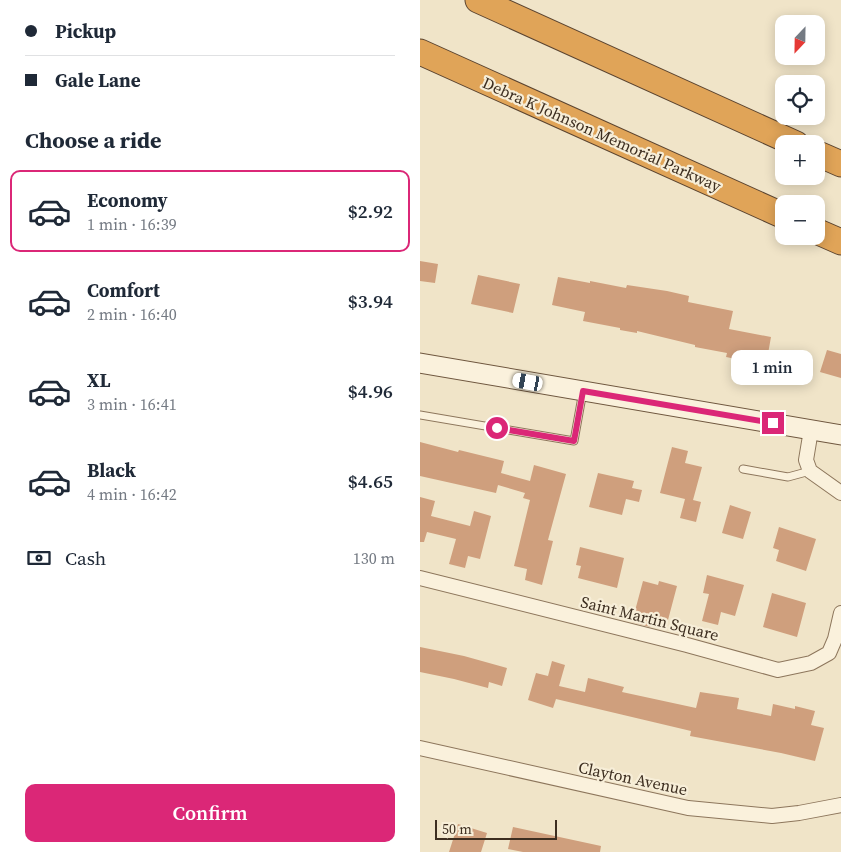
<!DOCTYPE html>
<html lang="en">
<head>
<meta charset="utf-8">
<style>
  body { margin:0; font-family:"Source Serif 4",serif; background:#f2f2f3; color:#1f2937; height:100vh; display:flex; flex-direction:column; font-size:19px; white-space:nowrap }
  * { box-sizing:border-box; margin:0 }
  p { font-size:16px; color:#747a83 }
  .icon { flex:none; width:28px; height:28px; fill:none; stroke:currentColor; stroke-width:2; stroke-linecap:round; stroke-linejoin:round }
  .map { position:relative; flex:1; overflow:hidden }
  .panel { display:flex; flex-direction:column; background:#fff; width:420px }
  .panel>* { flex:none }
  .guide { display:grid; align-content:center; height:110px; padding:0 25px; background:#fff }
  .needle { width:32px; rotate:202deg }
  .tools { position:absolute; left:355px; top:15px; display:grid; gap:10px }
  .tools a { display:grid; place-items:center; width:50px; height:50px; border-radius:10px; background:#fff; box-shadow:0 2px 12px #0003; font-size:25px }
  .scale { position:absolute; left:15px; bottom:12px; width:122px; box-sizing:border-box; padding-left:5px; border:2px solid #3d2e20; border-top:0; font-size:14px; line-height:18px; white-space:nowrap; color:#3d2e20; -webkit-text-stroke:4px #f7eed8; paint-order:stroke }
  .end { position:absolute; width:22px; height:22px; margin:-11px; border:6px solid #db2777; background:#fff; box-shadow:0 0 0 2px #fff }
  .from { border-radius:50% }
  .bubble { position:absolute; height:35px; border-radius:10px; background:#fff; box-shadow:0 2px 12px #0003; font-size:16px; font-weight:600; line-height:35px; text-align:center }
  .car { position:absolute; width:15px; height:30px; margin:-15px -8px; border-radius:6px; box-shadow:0 0 4px 1px #0007; background:linear-gradient(#fff 24%,#345 0 40%,#fff 0 76%,#345 0 86%,#fff 0) }
  .guide b { display:flex; align-items:center; gap:18px; height:48px; font-size:19px }
  .guide b+b { border-top:1px solid #e0e1e3 }
  .guide i { width:12px; height:12px; background:#1f2937 }
  ul { padding:0; list-style:none }
  li { display:flex; align-items:center; gap:15px; height:82px; margin:0 10px 8px; padding:0 15px; border:2px solid transparent; border-radius:10px }
  li div { flex:1 }
  li b { display:block; font-size:19px }
  li em { font-style:normal; font-weight:600 }
  li.selected { border-color:#db2777 }
  li>.icon { width:45px; height:45px; stroke-width:1.5 }
  h2 { padding:0 25px; font-size:22px; line-height:60px }
  .pay { display:flex; align-items:center; gap:12px; height:55px; padding:0 25px; font-size:19px }
  .pay p { margin-inline-start:auto }
  .button { display:flex; gap:10px; margin-top:auto; padding:10px 25px }
  .button a { flex:1; height:58px; border-radius:10px; background:#db2777; color:#fff; font-size:20px; font-weight:600; line-height:58px; text-align:center }
  main { display:flex; flex:1; min-height:0 }
  .map>svg:first-child { display:block }
  .building { fill:#cf9f7d }
  .lines { fill:none; stroke-linecap:round; stroke-linejoin:round }
  .lane-casing { stroke:#8d765c; stroke-width:9 }
  .street-casing { stroke:#8d765c; stroke-width:16 }
  .secondary-casing { stroke:#6f573f; stroke-width:21 }
  .highway-casing { stroke:#5b4430; stroke-width:27 }
  .lane { stroke:#faf1dc; stroke-width:7 }
  .street { stroke:#faf1dc; stroke-width:14 }
  .secondary { stroke:#faf1dc; stroke-width:19 }
  .highway { stroke:#e0a458; stroke-width:25 }
  .route { stroke:#db2777; stroke-width:6 }
  .labels { text-anchor:middle; dominant-baseline:central; stroke-width:4.5; stroke-linejoin:round; paint-order:stroke }
  .street-label { font-size:16px; fill:#3d2e20; stroke:#f7eed8 }
</style>
</head>
<body>
<main>
<section class="panel">
<div class="guide">
<b><i class="from"></i>Pickup</b>
<b><i></i>Gale Lane</b>
</div>
<h2>Choose a ride</h2>
<ul>
<li class="selected"><svg class="icon" aria-label="car" viewBox="0 0 24 24"><path d="M5 17H2v-5l4-1 3-4h7l3 4 3 1v5h-3M9 17h6M6 11h13"/><circle cx="7" cy="17" r="2"/><circle cx="17" cy="17" r="2"/></svg><div><b>Economy</b><p>1 min · 16:39</p></div><em>$2.92</em></li>
<li><svg class="icon" aria-label="car" viewBox="0 0 24 24"><path d="M5 17H2v-5l4-1 3-4h7l3 4 3 1v5h-3M9 17h6M6 11h13"/><circle cx="7" cy="17" r="2"/><circle cx="17" cy="17" r="2"/></svg><div><b>Comfort</b><p>2 min · 16:40</p></div><em>$3.94</em></li>
<li><svg class="icon" aria-label="car" viewBox="0 0 24 24"><path d="M5 17H2v-5l4-1 3-4h7l3 4 3 1v5h-3M9 17h6M6 11h13"/><circle cx="7" cy="17" r="2"/><circle cx="17" cy="17" r="2"/></svg><div><b>XL</b><p>3 min · 16:41</p></div><em>$4.96</em></li>
<li><svg class="icon" aria-label="car" viewBox="0 0 24 24"><path d="M5 17H2v-5l4-1 3-4h7l3 4 3 1v5h-3M9 17h6M6 11h13"/><circle cx="7" cy="17" r="2"/><circle cx="17" cy="17" r="2"/></svg><div><b>Black</b><p>4 min · 16:42</p></div><em>$4.65</em></li>
</ul>
<div class="pay"><svg class="icon" aria-label="cash" viewBox="0 0 24 24"><path d="M3 7h18v10H3z"/><circle cx="12" cy="12" r="2"/></svg>Cash<p>130 m</p></div>
<div class="button"><a>Confirm</a></div>
</section>
<div class="map">
<svg width="421" height="852" viewBox="0 0 421 852">
  <rect width="100%" height="100%" fill="#f0e4c8"/>
  <!-- building -->
  <path class="building" d="M0 261 18 264 15 283 0 281Z
    M58 275 100 284 93 313 51 304Z
    M138 277 170 283V281L206 288 207 285 247 291 269 296 268 302 313 311 309 329 351 337 346 365 306 357 307 353 275 347V345L217 331V333L200 330V328L163 321 165 312 132 305Z
    M407 350 421 354V378L400 372Z
    M0 442 38 452 39 450 84 461 81 473 110 481 114 465 146 474 128 540 133 541 122 585 105 580 107 569 94 566 110 500 103 498 105 493 78 485 76 493 0 476Z
    M252 447 268 451 265 463 282 467 273 500 281 502 276 522 260 518 265 499 240 493Z
    M178 473 214 481 212 488 222 490 219 502 206 499 202 515 169 507Z
    M0 497 15 501 11 516 50 526 54 511 71 516 60 559 48 556 45 568 29 564 36 539 7 532 4 542H0Z
    M310 505 331 512 323 539 302 533Z
    M359 527 396 539 386 571 356 561 359 550 353 548Z
    M160 547 204 558 197 588 158 578 161 566 156 565Z
    M287 575 324 585 315 616 301 612 298 625 282 621 289 594 283 593Z
    M223 581 238 585 239 581 257 586 248 620 233 616 230 627 212 622Z
    M352 593 386 603 377 637 343 627Z
    M0 647 44 656 87 668 82 686 69 682 68 688 34 679 0 672Z
    M132 661 145 665 139 686 165 692 168 678 204 687 202 692 276 708 280 692 319 698 317 709 351 716 353 704 375 709V706L395 711 391 725 404 728 395 761 361 753 270 736 271 731 136 699 133 708 108 700 116 673 128 676Z
    M38 824 67 833 61 852H29Z
    M93 827 181 846 180 852H103L88 849Z"/>
  <g class="lines">
    <!-- lane casing -->
    <g class="lane-casing">
      <path id="lane" d="M0 415 154 441 163 391
        M323 469 368 477 390 471"/>
    </g>
    <!-- street casing -->
    <g class="street-casing">
      <path id="street" d="M391 430 386 460 390 471 421 493
        M0 578 267 645 358 670 391 663 409 653 415 639 421 613
        M0 748 268 808 352 816 379 813 421 805"/>
    </g>
    <!-- secondary casing -->
    <g class="secondary-casing">
      <path id="secondary" d="M0 363 421 435"/>
    </g>
    <!-- highway casing -->
    <g class="highway-casing">
      <path id="highway" d="M58 0 376 144
        M0 52 364 216
        M396 153 421 164
        M396 231 421 242"/>
    </g>
    <!-- lane -->
    <use href="#lane" class="lane"/>
    <!-- street -->
    <use href="#street" class="street"/>
    <!-- secondary -->
    <use href="#secondary" class="secondary"/>
    <!-- highway -->
    <use href="#highway" class="highway"/>
  </g>
  <g class="lines">
    <!-- route -->
    <path class="route" d="M77 428 154 441 163 391 353 423"/>
  </g>
  <g class="labels">
    <!-- street labels -->
    <g class="street-label">
      <text transform="translate(182 134) rotate(24)">Debra K Johnson Memorial Parkway</text>
      <text transform="translate(230 618) rotate(14)">Saint Martin Square</text>
      <text transform="translate(213 778) rotate(12)">Clayton Avenue</text>
    </g>
  </g>
</svg>
<div class="tools">
<a><svg class="needle" viewBox="-14 -14 28 28"><path d="M0-13l5 13h-10z" fill="#e53935"/><path d="M0 13l5-13h-10z" fill="#747a83"/></svg></a>
<a><svg class="icon" aria-label="locate" viewBox="0 0 24 24"><circle cx="12" cy="12" r="6"/><path d="M12 2v4M12 18v4M2 12h4M18 12h4"/></svg></a>
<a>+</a>
<a>−</a>
</div>
<div class="scale">50 m</div>
<i class="end from" style="left:77px;top:428px"></i>
<i class="end" style="left:353px;top:423px"></i>
<div class="bubble" style="left:311px;top:350px;width:82px">1 min</div>
<i class="car" style="left:108px;top:382px;rotate:280deg"></i>
</div>
</main>
</body>
</html>
